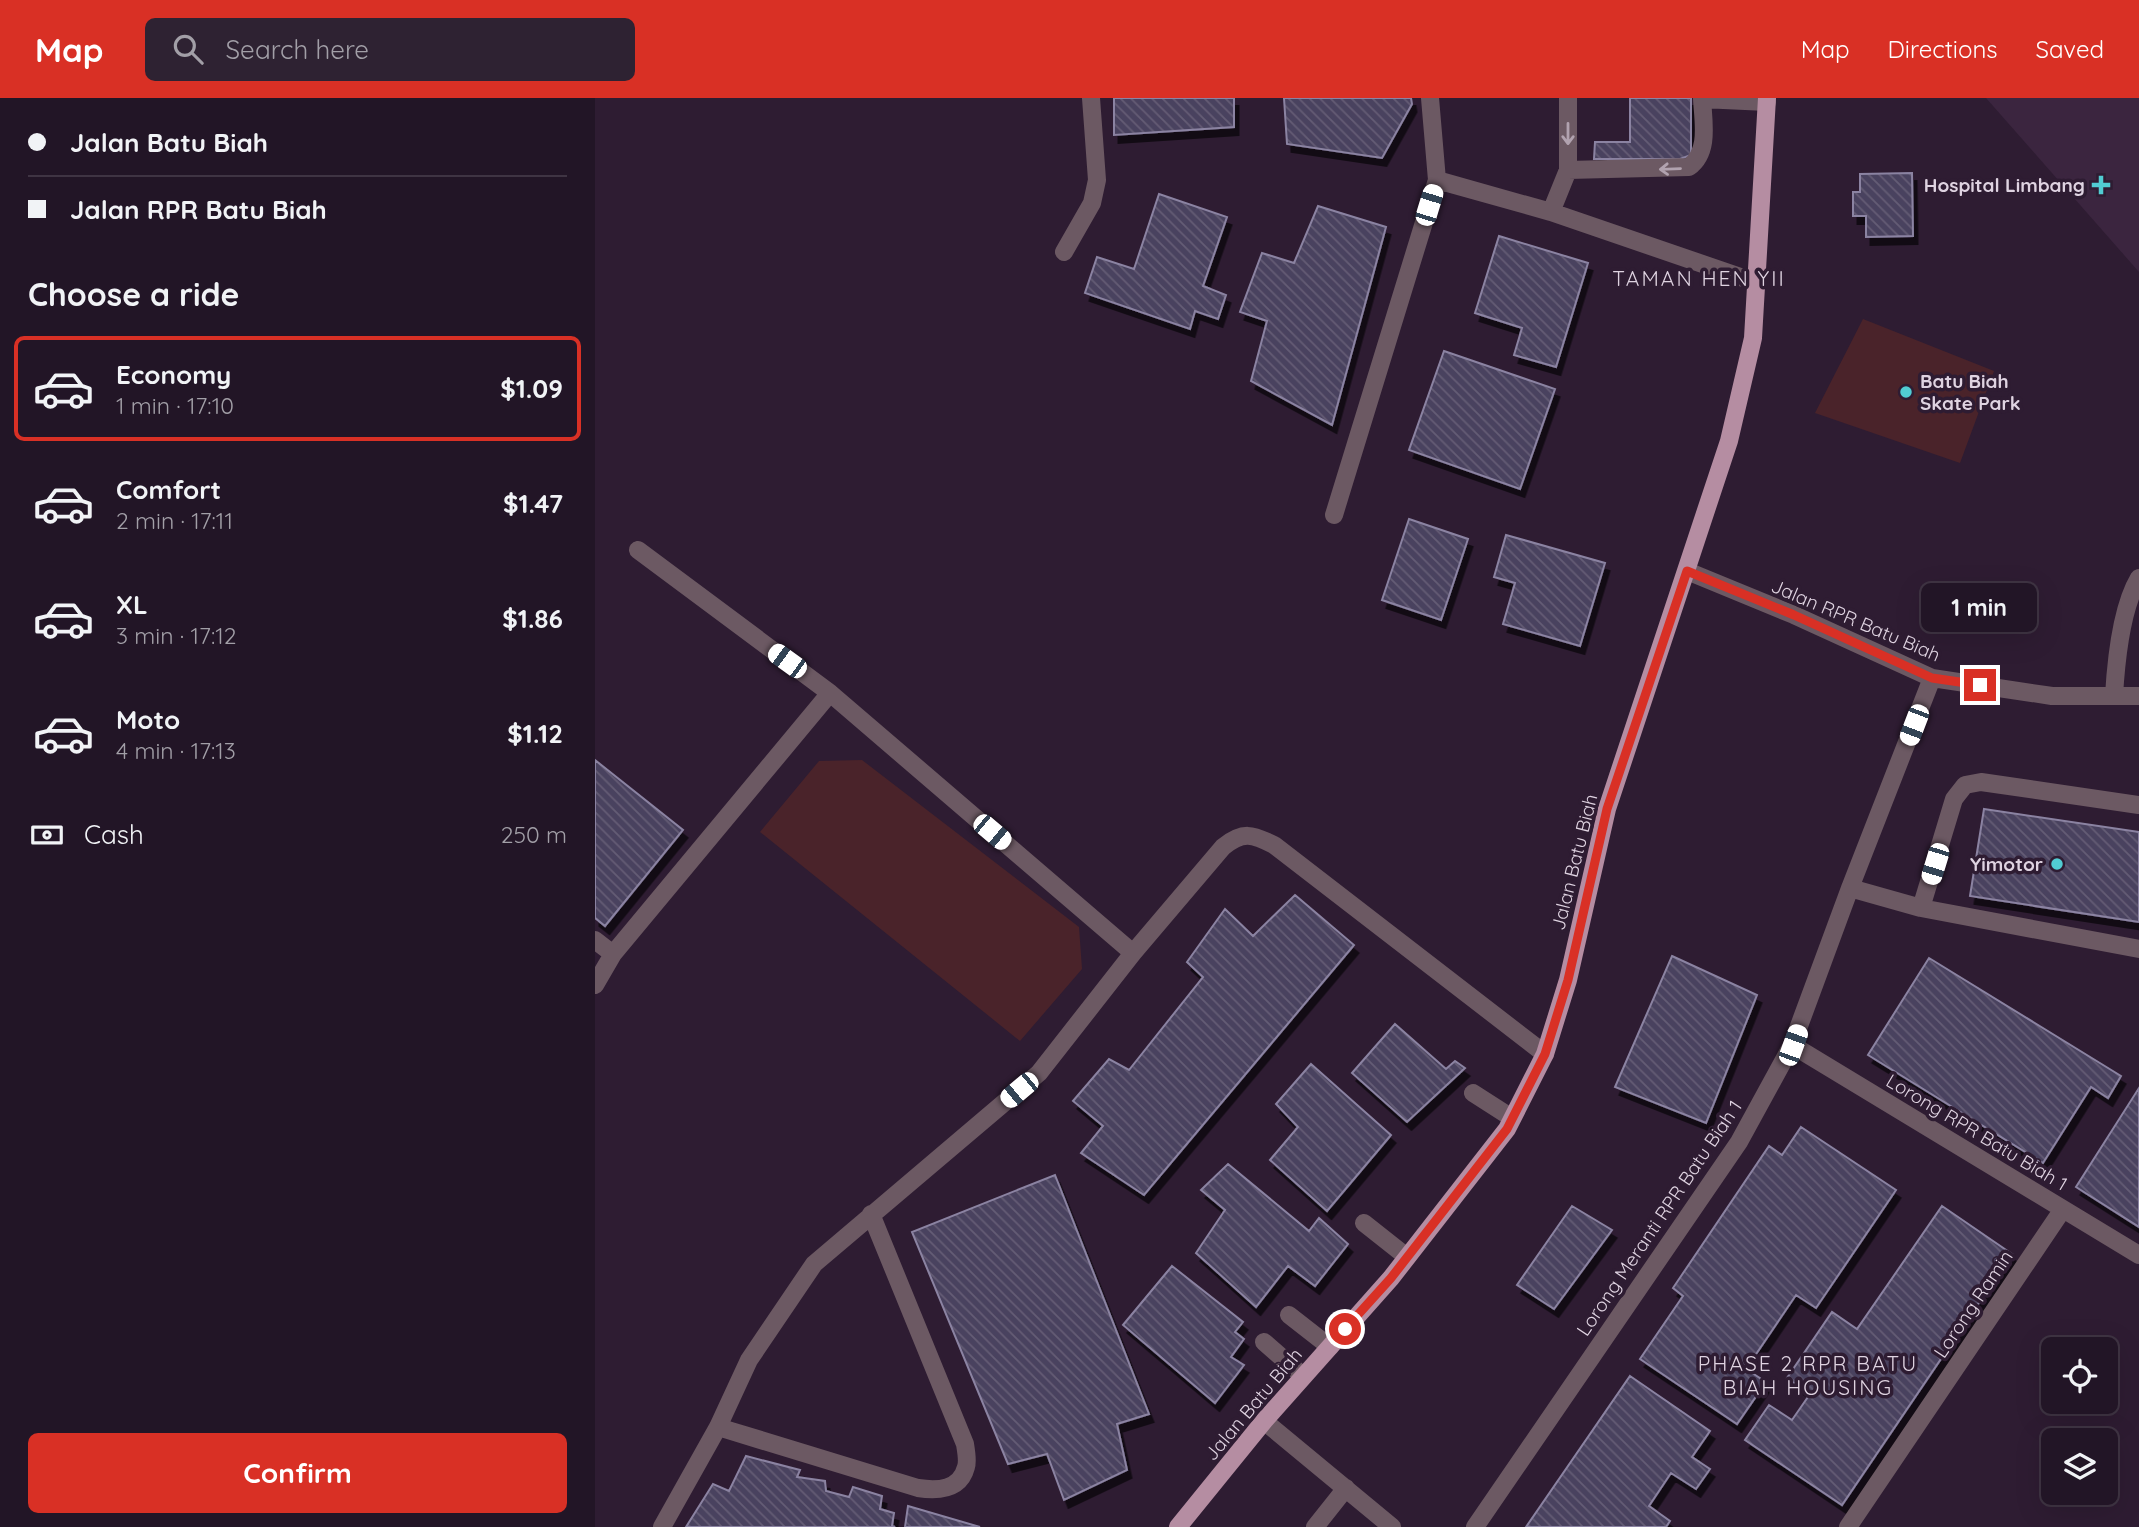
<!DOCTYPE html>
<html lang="en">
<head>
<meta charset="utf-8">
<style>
  body { margin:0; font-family:Quicksand,sans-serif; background:#2e2232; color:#f1f3f6; height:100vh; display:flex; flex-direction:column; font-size:26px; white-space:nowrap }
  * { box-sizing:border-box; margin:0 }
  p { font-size:23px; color:#a29fa7 }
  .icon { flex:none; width:38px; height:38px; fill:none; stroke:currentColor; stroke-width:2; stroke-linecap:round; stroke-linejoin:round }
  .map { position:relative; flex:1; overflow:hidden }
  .drawer { display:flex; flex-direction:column; background:#221526; width:595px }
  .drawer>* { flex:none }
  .top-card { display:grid; align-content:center; height:154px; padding:0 28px; background:#221526 }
  .fabs { position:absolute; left:1446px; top:1239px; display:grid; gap:14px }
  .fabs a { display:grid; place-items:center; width:77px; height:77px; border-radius:10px; background:#221526; box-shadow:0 7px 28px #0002,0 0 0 2px #3f3443; font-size:35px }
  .end { position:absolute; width:32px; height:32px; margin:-16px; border:9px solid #d93025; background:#fff; box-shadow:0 0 0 4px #fff }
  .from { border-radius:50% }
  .bubble { position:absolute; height:49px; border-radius:10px; background:#221526; box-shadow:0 7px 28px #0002,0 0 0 2px #3f3443; font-size:23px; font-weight:700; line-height:49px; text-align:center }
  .car { position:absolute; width:21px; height:42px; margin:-21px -10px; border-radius:9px; box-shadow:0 0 5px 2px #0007; background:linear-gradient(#fff 24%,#345 0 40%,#fff 0 76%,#345 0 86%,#fff 0) }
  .top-card b { display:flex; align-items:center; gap:24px; height:66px; font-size:26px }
  .top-card b+b { border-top:2px solid #3f3443 }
  .top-card i { width:18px; height:18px; background:#f1f3f6 }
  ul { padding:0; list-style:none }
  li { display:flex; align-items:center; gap:21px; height:105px; margin:0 14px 10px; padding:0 14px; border:4px solid transparent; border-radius:10px }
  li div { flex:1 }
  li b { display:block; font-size:26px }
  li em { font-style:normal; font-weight:700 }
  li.current { border-color:#d93025 }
  li>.icon { width:63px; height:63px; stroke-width:1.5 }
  h2 { padding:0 28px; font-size:32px; line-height:84px }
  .pay { display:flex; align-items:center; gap:18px; height:77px; padding:0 28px; font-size:26px }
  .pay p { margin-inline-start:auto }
  .primary-button { display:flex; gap:14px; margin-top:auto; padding:14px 28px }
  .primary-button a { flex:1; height:80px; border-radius:10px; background:#d93025; color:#fff; font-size:28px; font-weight:700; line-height:80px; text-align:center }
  header { display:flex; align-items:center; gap:42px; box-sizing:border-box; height:98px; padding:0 35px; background:#d93025; color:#fff }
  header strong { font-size:33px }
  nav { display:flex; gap:38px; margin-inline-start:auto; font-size:24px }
  .search { width:490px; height:63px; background:#2e2232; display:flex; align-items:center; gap:18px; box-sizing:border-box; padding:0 24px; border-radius:10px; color:#a29fa7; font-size:26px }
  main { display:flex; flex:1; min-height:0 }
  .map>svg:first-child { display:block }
  .built { fill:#3b253f }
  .green { fill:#4a232a }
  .building { fill:url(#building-back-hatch); stroke:#8b83a2; stroke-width:2; filter:url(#shadow) }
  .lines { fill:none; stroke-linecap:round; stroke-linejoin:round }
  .minor { stroke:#6c5963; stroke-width:18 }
  .major { stroke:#b58da2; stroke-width:18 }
  .oneway { stroke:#b1a2af }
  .route { stroke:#d93025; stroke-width:9 }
  .poi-dot { fill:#51ccd2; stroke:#2e1c32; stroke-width:2.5 }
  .labels { text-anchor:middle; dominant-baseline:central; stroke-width:7; stroke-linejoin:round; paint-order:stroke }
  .poi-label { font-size:19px; font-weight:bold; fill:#dfd3e1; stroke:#2e1c32; text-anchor:end }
  .street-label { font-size:19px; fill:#dfd3e1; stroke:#2e1c32 }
  .neighbourhood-label { font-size:21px; letter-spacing:2px; fill:#dfd3e1; stroke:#2e1c32 }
</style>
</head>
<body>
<header>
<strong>Map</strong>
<div class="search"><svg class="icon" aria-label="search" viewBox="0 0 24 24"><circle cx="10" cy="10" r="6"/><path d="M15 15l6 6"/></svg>Search here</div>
<nav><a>Map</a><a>Directions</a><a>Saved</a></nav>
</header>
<main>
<section class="drawer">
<div class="top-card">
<b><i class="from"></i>Jalan Batu Biah</b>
<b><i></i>Jalan RPR Batu Biah</b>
</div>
<h2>Choose a ride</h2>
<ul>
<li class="current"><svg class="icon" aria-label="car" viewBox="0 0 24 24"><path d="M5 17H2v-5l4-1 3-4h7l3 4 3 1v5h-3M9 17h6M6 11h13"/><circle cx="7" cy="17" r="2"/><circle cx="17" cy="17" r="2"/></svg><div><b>Economy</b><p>1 min · 17:10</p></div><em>$1.09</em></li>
<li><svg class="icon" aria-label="car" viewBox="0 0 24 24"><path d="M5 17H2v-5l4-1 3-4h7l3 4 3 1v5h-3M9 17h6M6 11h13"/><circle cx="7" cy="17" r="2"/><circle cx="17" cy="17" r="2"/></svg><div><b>Comfort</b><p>2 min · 17:11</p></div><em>$1.47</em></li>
<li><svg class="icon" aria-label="car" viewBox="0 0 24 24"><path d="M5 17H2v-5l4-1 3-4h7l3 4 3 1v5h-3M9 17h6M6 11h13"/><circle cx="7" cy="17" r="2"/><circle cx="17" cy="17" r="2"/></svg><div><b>XL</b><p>3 min · 17:12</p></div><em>$1.86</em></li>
<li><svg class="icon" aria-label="car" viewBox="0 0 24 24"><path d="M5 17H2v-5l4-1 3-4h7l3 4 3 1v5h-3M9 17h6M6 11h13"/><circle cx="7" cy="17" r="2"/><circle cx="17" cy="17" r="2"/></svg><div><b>Moto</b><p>4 min · 17:13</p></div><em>$1.12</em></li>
</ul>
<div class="pay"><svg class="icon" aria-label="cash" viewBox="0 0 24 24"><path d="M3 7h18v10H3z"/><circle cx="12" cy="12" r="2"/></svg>Cash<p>250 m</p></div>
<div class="primary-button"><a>Confirm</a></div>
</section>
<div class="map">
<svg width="1544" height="1429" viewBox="0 0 1544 1429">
  <defs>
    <pattern id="building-back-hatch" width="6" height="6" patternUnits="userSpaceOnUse" patternTransform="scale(1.75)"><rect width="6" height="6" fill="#4a425e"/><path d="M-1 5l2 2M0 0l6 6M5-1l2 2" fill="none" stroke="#645c75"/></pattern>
    <filter id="shadow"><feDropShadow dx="4.5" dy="8" stdDeviation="0" flood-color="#0009"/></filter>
  </defs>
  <rect width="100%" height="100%" fill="#2e1c32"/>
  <!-- built -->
  <path class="built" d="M1391 0H1544V174Z"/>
  <!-- green -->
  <path class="green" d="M1268 221 1399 273 1365 365 1220 315Z
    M267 662 484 829 487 871 425 943 165 734 224 663Z"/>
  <!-- building -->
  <path class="building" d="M519 0H639V29L519 37Z
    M689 0H816L817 6 787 60 692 46Z
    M1035 0H1096V57L1085 61H999L1000 44H1035Z
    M1317 75 1318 138 1271 139V118H1258V94H1265V76Z
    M564 96 632 119 608 188 631 197 623 221 600 213 595 231 490 195 502 159 539 171Z
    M723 108 791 129 737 327 656 283 672 223 645 214 667 155 699 165Z
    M904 138 993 165 961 269 919 257 927 230 880 215Z
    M849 253 960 291 925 391 814 352Z
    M814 421 873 441 846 522 787 502Z
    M911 437 1010 465 985 548 908 526 920 485 899 479Z
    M0 662 88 732 10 828 0 820Z
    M1389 711 1544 734V824L1375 798Z
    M700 797 759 847 549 1097 486 1055 508 1028 478 1003 514 961 534 972 608 879 592 864 630 811 658 838Z
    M1077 858 1162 897 1111 1025 1020 989Z
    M1334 860 1526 978 1513 1000 1496 989 1448 1065 1273 957Z
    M800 926 851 971 860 963 870 970 812 1024 757 975Z
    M716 966 796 1037 732 1113 675 1062 703 1029 681 1006Z
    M1544 990V1129L1481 1089Z
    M1206 1029 1301 1092 1221 1210 1201 1197 1151 1271 1171 1284 1142 1326 1045 1261 1088 1198 1078 1190 1174 1048 1187 1057Z
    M633 1066 714 1133 724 1120 753 1146 720 1188 693 1168 661 1209 601 1155 630 1112 606 1092Z
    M460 1077 554 1316 522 1326 532 1372 469 1402 452 1356 413 1366 317 1134Z
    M977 1108 1017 1132 959 1211 922 1187Z
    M1347 1108 1417 1156 1247 1407 1150 1342 1174 1307 1197 1322 1215 1296 1192 1280 1237 1214 1262 1231Z
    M577 1168 648 1224 640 1234 649 1241 636 1259 649 1267 620 1305 528 1227Z
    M1035 1278 1115 1333 1097 1359 1115 1371 1101 1391 1076 1375 1054 1408 1075 1423 1071 1429H931Z
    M151 1358 205 1372 202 1379 230 1383 231 1393 254 1399 258 1389 287 1398 285 1411 299 1415 297 1428 300 1429H91L118 1386 134 1393Z
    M313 1408 385 1429H310Z"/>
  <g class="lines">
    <!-- minor -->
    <path class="minor" d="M1107 1 1172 4
      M973 72 1094 69C1115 54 1108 23 1107 0
      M842 82 956 114 1160 184
      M956 114 973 72V0
      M469 154 497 105 502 82 496 0
      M739 417 842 82 835 0
      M43 452 235 595 538 855
      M1092 473 1199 517 1337 580 1457 598H1544
      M1519 598C1521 563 1526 510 1544 480
      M1255 790 1326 810 1544 851
      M1326 810 1359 701 1370 687 1386 684 1544 707
      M0 842 18 856
      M0 887 18 856 235 595
      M1197 947 1544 1157
      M878 995 917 1020
      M769 1125 812 1159
      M694 1217 735 1249
      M669 1244 708 1278
      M669 1323 797 1429
      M123 1329 323 1390C343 1393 365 1392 371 1369 373 1363 371 1352 370 1346L276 1116
      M67 1429 123 1329 154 1262 219 1166 444 975 538 855 628 749C648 733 657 736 679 747L950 956
      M720 1429 751 1390
      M880 1429 1144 1044 1197 947 1255 790 1337 580
      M1253 1429 1468 1111"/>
    <!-- major -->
    <path class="major" d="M583 1429 669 1323 796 1180 912 1031 950 956 973 882 1012 711 1134 343 1158 240 1172 0"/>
  </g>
  <!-- one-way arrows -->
  <defs><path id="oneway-shaft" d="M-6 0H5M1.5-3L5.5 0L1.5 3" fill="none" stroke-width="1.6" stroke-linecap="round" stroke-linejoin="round" transform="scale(1.75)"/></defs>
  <g class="oneway">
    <use href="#oneway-shaft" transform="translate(973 36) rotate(90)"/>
    <use href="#oneway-shaft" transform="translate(1075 71) rotate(178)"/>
  </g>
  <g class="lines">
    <!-- route -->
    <path class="route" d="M750 1231 796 1180 912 1031 950 956 973 882 1012 711 1092 473 1199 517 1337 580 1385 587"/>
  </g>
  <!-- markers -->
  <g class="poi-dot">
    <path d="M1502.5 76.5h7v7h7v7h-7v7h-7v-7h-7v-7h7z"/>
    <circle cx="1311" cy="294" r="7"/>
    <circle cx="1462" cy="766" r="7"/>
  </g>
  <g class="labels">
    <!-- poi labels -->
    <g class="poi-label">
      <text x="1490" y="87">Hospital Limbang</text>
      <text x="1325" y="283" text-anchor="start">Batu Biah<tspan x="1325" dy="22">Skate Park</tspan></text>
      <text x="1448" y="766">Yimotor</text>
    </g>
    <!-- street labels -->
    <g class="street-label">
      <text transform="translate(1261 522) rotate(23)">Jalan RPR Batu Biah</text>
      <text transform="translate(979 764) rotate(-76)">Jalan Batu Biah</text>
      <text transform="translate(1382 1034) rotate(31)">Lorong RPR Batu Biah 1</text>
      <text transform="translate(1064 1120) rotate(-56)">Lorong Meranti RPR Batu Biah 1</text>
      <text transform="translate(1378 1206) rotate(-56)">Lorong Ramin</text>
      <text transform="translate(658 1306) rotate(-50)">Jalan Batu Biah</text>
    </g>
    <!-- neighbourhood labels -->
    <g class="neighbourhood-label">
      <text x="1104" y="180">TAMAN HEN YII</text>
      <text x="1213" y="1265">PHASE 2 RPR BATU<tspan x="1213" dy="24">BIAH HOUSING</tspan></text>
    </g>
  </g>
</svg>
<div class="fabs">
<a><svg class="icon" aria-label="locate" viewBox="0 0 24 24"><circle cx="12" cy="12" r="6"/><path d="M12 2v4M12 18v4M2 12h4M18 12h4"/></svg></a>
<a><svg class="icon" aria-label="layers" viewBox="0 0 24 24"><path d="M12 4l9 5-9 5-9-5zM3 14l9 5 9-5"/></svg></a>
</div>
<i class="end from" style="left:750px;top:1231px"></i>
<i class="end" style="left:1385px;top:587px"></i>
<div class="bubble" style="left:1326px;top:485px;width:116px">1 min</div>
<i class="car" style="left:834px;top:107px;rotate:17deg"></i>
<i class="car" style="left:192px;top:563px;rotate:306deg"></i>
<i class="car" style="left:1319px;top:627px;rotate:201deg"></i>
<i class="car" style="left:397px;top:734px;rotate:130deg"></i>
<i class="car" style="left:1340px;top:766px;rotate:197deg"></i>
<i class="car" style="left:1198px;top:947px;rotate:20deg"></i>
<i class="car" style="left:424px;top:992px;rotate:230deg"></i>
</div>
</main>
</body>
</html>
